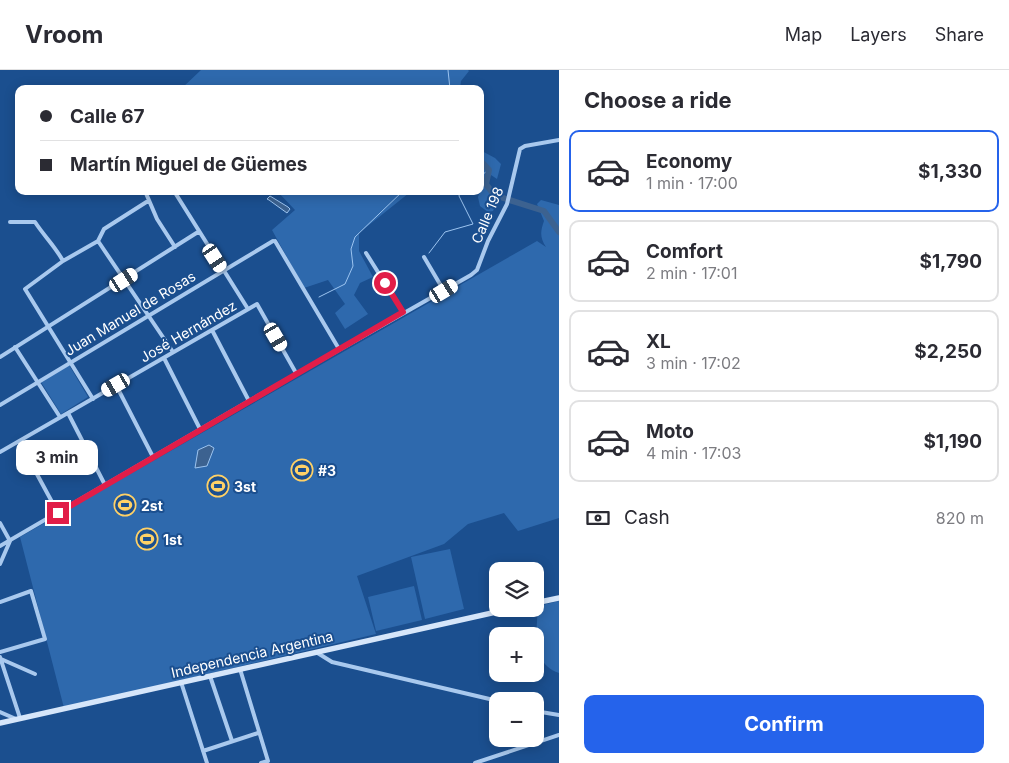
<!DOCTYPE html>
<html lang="en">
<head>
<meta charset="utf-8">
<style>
  body { margin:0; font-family:Inter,sans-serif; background:#f2f2f3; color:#2b2b33; height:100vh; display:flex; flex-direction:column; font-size:19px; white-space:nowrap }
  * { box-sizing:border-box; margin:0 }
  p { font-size:16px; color:#7c7c81 }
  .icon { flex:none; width:28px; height:28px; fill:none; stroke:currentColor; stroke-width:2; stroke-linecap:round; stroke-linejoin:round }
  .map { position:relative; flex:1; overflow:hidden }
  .drawer { display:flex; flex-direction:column; background:#fff; width:450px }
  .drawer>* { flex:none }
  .top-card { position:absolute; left:15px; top:15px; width:469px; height:110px; border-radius:10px; box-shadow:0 2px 12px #0003; display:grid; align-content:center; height:110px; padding:0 25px; background:#fff }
  .controls { position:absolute; left:489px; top:492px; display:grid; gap:10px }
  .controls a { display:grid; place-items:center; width:55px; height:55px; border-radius:10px; background:#fff; box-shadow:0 2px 12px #0003; font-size:25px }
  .end { position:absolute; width:22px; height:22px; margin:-11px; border:6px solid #e11d48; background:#fff; box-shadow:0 0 0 2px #fff }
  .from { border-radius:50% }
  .bubble { position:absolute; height:35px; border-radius:10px; background:#fff; box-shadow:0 2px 12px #0003; font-size:16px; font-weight:700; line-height:35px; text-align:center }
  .car { position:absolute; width:15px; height:30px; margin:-15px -8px; border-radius:6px; box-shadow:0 0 4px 1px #0007; background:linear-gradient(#fff 24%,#345 0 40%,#fff 0 76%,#345 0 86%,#fff 0) }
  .top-card b { display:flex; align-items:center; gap:18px; height:48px; font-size:19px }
  .top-card b+b { border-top:1px solid #e1e1e2 }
  .top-card i { width:12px; height:12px; background:#2b2b33 }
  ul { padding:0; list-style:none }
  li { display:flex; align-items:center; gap:15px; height:82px; margin:0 10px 8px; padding:0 15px; border:2px solid #e1e1e2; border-radius:10px }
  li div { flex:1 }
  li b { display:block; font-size:19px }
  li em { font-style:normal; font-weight:700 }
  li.current { border-color:#2563eb }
  li>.icon { width:45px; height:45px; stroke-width:1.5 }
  h2 { padding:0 25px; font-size:22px; line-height:60px }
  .pay { display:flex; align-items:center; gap:12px; height:55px; padding:0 25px; font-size:19px }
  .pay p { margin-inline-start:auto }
  .primary-button { display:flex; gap:10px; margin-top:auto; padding:10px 25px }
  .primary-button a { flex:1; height:58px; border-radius:10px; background:#2563eb; color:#fff; font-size:20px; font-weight:700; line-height:58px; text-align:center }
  header { display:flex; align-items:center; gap:30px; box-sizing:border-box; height:70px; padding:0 25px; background:#fff; border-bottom:1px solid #e1e1e2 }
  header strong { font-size:24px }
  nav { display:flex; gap:28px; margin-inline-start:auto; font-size:18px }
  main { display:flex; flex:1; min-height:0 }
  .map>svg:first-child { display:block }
  .green { fill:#2e69ad }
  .water { fill:#3c6290; stroke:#9cc4f0 }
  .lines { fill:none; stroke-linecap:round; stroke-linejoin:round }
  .stream { stroke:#9cc4f0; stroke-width:1 }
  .river { stroke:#3c6290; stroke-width:6 }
  .street { stroke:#a9c9ee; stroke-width:4 }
  .secondary { stroke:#d6e6fa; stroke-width:5.5 }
  .route { stroke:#e11d48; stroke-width:6 }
  .labels { text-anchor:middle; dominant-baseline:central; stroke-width:4; stroke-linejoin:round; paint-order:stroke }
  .street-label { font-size:14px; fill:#fff; stroke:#1b4f8f }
  .poi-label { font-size:14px; font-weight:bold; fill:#fff; stroke:#1b4f8f; text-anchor:start }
</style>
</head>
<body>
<header>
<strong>Vroom</strong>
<nav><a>Map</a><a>Layers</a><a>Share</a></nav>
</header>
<main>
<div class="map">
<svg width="559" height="693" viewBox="0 0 559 693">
  <rect width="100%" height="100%" fill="#1b4f8f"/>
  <!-- green -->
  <path class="green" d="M201 0H468L469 1 461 11 460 19H181Z
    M480 80 495 88 501 94 497 109 491 105C485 115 492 123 497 132L493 141 488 142 480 136 478 127 480 121Z
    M277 121H408L409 123 359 163V181L373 207 360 213 354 225 368 244 345 259 335 243 345 234 328 210 304 218 272 160 295 140Z
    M541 130 559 135V448L518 461 504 443 468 454 444 474 357 506 376 564 64 638 20 467 537 171 546 177C540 168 540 162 544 151L537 134Z
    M69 295 88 327 61 344 41 312Z
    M450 479 464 539 425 549 411 487Z
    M414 516 422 550 376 561 368 527Z
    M559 531V603C530 593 537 560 538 536Z"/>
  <!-- water -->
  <path class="water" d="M270 126 288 137 290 139 287 143 269 130 267 129Z
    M209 375 214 378 207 396 195 398 198 380Z"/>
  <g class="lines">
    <!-- stream -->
    <path class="stream" d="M448 0 450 19
      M480 106 489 100
      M429 183 445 162 473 154 459 126 460 121
      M319 227 345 214 353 196 351 179 355 167 403 121"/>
    <!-- river -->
    <path class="river" d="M480 90 489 100 486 114 494 125 544 141 559 162"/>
    <!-- street -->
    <path class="street" d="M145 121 157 149 175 177
      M174 121 248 239
      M10 152H35C44 166 55 176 63 191
      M98 171 173 282
      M98 171 104 159 148 131
      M275 171 339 279
      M366 183 403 242
      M424 187 444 221
      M212 260 249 331
      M15 277 60 347
      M0 287 198 162
      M164 288 200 359
      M116 315 153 387
      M93 329 25 219 63 191 98 171
      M0 335 273 171
      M68 343 105 415
      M19 371 58 443
      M0 382 257 234 296 303
      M0 453 10 471
      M0 476 249 331 471 205 477 200 488 171 507 134 520 79 525 76 559 70
      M0 494 10 471
      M0 532 31 521 45 569 0 582
      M316 582 332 592 498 631
      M0 587 20 648
      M1 589 35 604
      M240 599 268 691 261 693
      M210 606 232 671
      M181 612 207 693
      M535 641 559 645
      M0 642 16 649
      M203 681 258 663
      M475 693 559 665"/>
    <!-- secondary -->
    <path class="secondary" d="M535 533 559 528
      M0 653 510 539"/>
  </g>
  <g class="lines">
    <!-- route -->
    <path class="route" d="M58 443 403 242 385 213"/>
  </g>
  <!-- icons -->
  <defs>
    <g id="stadium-ring" transform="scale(1.125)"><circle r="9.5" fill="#1b4f8f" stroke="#ffd166" stroke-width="1.5"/><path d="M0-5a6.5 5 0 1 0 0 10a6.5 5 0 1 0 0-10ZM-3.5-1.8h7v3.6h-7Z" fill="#ffd166"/></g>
  </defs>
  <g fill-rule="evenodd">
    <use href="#stadium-ring" x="302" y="400"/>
    <use href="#stadium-ring" x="218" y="416"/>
    <use href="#stadium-ring" x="125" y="435"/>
    <use href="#stadium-ring" x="147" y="469"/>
  </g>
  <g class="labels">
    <!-- street labels -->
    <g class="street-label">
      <text transform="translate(487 145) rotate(-67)">Calle 198</text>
      <text transform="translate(130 243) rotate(-31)">Juan Manuel de Rosas</text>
      <text transform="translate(188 261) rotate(-30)">José Hernández</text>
      <text transform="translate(252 584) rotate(-13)">Independencia Argentina</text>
    </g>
    <!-- poi labels -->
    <g class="poi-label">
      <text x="318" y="400">#3</text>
      <text x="234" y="416">3st</text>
      <text x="141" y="435">2st</text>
      <text x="163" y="469">1st</text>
    </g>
  </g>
</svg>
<div class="controls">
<a><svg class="icon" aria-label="layers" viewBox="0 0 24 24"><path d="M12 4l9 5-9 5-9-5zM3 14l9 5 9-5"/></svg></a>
<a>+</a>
<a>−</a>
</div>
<i class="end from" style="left:385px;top:213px"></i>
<i class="end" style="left:58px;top:443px"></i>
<div class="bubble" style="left:16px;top:370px;width:82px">3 min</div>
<i class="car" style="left:215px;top:188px;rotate:147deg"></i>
<i class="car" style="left:124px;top:210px;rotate:58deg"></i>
<i class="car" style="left:444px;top:221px;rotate:59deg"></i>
<i class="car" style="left:276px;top:267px;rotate:150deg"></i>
<i class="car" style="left:116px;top:315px;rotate:240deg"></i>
<div class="top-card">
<b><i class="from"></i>Calle 67</b>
<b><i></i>Martín Miguel de Güemes</b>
</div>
</div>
<section class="drawer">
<h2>Choose a ride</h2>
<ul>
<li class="current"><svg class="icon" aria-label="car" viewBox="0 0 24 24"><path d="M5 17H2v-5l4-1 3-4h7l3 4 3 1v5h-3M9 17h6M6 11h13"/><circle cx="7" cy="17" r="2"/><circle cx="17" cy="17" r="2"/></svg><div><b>Economy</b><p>1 min · 17:00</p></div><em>$1,330</em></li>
<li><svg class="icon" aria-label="car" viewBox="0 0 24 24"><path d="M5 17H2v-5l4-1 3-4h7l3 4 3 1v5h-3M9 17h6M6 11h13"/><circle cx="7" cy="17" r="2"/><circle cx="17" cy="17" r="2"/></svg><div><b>Comfort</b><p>2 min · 17:01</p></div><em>$1,790</em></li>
<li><svg class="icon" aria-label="car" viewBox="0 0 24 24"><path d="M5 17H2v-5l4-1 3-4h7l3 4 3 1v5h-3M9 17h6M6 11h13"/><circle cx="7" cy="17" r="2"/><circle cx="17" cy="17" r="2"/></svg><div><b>XL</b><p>3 min · 17:02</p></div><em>$2,250</em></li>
<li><svg class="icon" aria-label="car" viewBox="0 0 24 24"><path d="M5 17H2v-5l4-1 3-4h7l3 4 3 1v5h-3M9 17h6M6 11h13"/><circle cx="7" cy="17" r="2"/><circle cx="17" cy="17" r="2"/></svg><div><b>Moto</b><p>4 min · 17:03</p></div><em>$1,190</em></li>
</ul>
<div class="pay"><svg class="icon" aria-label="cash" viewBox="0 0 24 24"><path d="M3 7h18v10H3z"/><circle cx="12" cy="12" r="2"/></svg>Cash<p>820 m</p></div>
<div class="primary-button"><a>Confirm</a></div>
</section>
</main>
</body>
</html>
